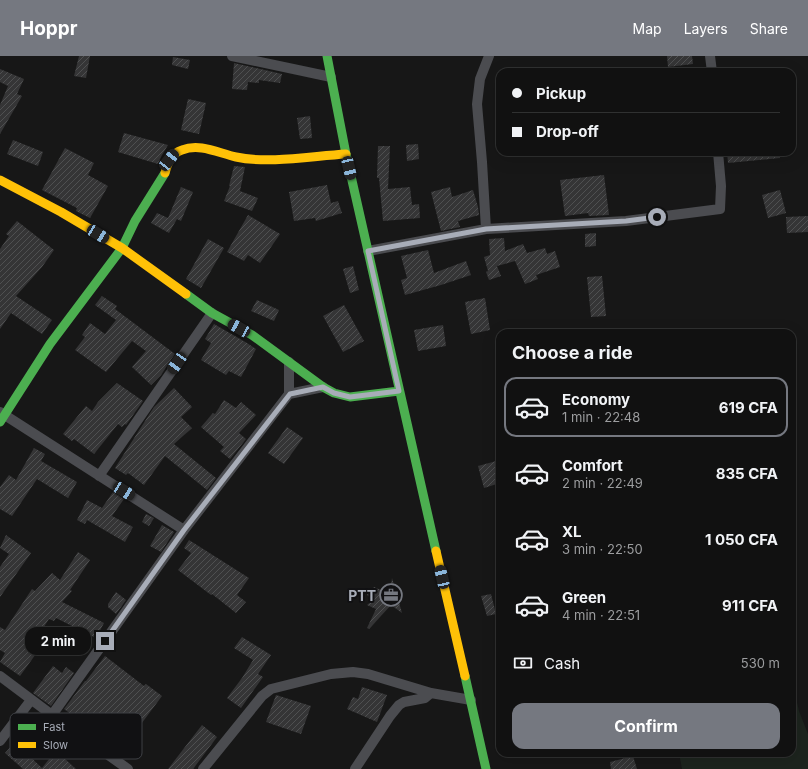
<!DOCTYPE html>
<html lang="en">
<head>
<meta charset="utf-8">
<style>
  body { margin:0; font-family:Inter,sans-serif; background:#1e1f1f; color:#f1f3f6; height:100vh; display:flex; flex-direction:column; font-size:15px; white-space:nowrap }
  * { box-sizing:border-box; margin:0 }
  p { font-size:13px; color:#9c9d9f }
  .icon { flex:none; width:22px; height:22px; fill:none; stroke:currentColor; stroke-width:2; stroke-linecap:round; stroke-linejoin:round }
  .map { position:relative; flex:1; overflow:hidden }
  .drawer { position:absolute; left:496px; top:273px; width:300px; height:428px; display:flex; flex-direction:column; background:#111; border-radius:12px; box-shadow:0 4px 16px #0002,0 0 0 1px #303131 }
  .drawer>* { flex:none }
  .top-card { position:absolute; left:496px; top:12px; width:300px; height:88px; border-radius:12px; box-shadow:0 4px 16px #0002,0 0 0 1px #303131; display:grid; align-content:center; height:88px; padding:0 16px; background:#111 }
  .end { position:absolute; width:18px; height:18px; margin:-9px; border:5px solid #a8adb8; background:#111; box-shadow:0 0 0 2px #111 }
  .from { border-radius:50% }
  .bubble { position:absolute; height:28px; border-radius:12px; background:#111; box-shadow:0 4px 16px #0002,0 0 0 1px #303131; font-size:13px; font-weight:700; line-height:28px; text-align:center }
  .car { position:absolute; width:12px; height:24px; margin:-12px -6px; border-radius:5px; box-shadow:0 0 3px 1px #0007; background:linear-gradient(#222 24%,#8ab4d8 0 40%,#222 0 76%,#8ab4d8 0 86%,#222 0) }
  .top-card b { display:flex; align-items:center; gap:14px; height:38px; font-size:15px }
  .top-card b+b { border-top:1px solid #303131 }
  .top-card i { width:10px; height:10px; background:#f1f3f6 }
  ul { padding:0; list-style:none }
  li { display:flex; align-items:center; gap:12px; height:60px; margin:0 8px 6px; padding:0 8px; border:2px solid transparent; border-radius:12px }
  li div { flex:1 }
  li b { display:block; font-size:15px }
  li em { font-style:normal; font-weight:700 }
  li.current { border-color:#757880 }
  li>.icon { width:36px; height:36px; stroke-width:1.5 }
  h2 { padding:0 16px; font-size:18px; line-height:48px }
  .pay { display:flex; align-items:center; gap:10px; height:44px; padding:0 16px; font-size:15px }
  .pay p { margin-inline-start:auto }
  .button { display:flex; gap:8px; margin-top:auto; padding:8px 16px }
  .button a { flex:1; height:46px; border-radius:12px; background:#757880; color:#fff; font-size:16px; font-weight:700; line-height:46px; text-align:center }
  header { display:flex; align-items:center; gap:24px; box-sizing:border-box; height:56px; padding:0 20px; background:#757880; color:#fff }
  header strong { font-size:19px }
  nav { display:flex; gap:22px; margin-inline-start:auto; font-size:14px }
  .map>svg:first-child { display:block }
  .pitch { fill:#1d241e }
  .building { fill:url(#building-hatch) }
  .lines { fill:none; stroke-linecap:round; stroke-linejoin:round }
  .street { stroke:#4b4c50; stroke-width:10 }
  .fast { stroke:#4caf50; stroke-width:9 }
  .slow { stroke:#ffc107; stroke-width:9 }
  .route { stroke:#a8adb8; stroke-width:5 }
  .labels { text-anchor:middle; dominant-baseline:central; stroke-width:4; stroke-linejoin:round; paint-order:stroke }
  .poi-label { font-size:14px; font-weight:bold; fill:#a8adb8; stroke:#111113; text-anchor:end }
  .key { fill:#111113; stroke:#3e4045; stroke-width:1 }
  .key-label { font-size:11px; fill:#a8adb8 }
</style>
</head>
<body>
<header>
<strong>Hoppr</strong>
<nav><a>Map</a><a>Layers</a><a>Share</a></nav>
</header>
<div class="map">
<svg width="808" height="713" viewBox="0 0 808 713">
  <defs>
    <pattern id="building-hatch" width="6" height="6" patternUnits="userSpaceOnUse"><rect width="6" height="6" fill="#353536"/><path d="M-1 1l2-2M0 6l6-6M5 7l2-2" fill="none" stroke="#4f5051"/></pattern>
  </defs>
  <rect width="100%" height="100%" fill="#171717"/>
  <!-- pitch -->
  <path class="pitch" d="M792 624 799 655 808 678V713H682L679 697H792Z"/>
  <!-- building -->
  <path class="building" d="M79 0H90L86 22 74 20Z
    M667 0H692L693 8 668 11Z
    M173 1 190 4 188 13 172 9Z
    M234 7 282 18 280 27 259 24V27L248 26 247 34 232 33Z
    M0 13 24 23 17 38 22 40 0 78V49L8 30 0 26Z
    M188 43 206 47 199 78 181 74Z
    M310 60 312 82 300 83 297 62Z
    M124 77 168 89 162 99 158 108 118 96Z
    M13 84 43 96 38 110 7 98Z
    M418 88 419 103 407 105 406 89Z
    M378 90H390L388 133 410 131 412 149 419 148 420 162 383 165 379 122H377Z
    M65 92 94 107 88 119 108 130 90 162 76 155 77 152 42 134Z
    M727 96H780V102L728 107Z
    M234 110 245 111 240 135 258 142 252 155 224 145 230 130H229Z
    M604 119 609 159 589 160 588 157 565 160 560 124Z
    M327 129 331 147 338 145 342 157 316 165 315 162 294 165 289 136Z
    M181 131 193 136 181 165 177 163 169 177 151 167 157 157 168 162Z
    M450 131 452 141 473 134 478 151 479 159 458 165 460 171 441 175 431 136Z
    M780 134 786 157 768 162 762 139Z
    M248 159 280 178 260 207 248 199 244 205 227 196Z
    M808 160V176L787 177 786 161Z
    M17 165 54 194 42 211 16 240 52 264 42 278 11 257 0 273V193L9 180 6 178Z
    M596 177V190L585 191V178Z
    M504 182 505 195 523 188 527 197 545 192 547 198 555 195 560 211 536 219 538 223 525 228 515 205 497 210 501 220 489 224 486 216 488 215 484 201 490 199 489 183Z
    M208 183 224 192 201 232 186 223Z
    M428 194 434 217 466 205 471 219 441 229 405 239 401 224 407 222 401 200Z
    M353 210 359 234 350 237 343 213Z
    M602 220 606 260 591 261 587 221Z
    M102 240 117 250 115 253 175 298 161 319 151 329 132 311 146 295 132 285 106 316 75 294 85 281 82 279 90 267 105 278 116 264 95 249Z
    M485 242 490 274 471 278 465 246Z
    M257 244 279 254 274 265 251 255Z
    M344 249 364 285 343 296 323 260Z
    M214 268 247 287 256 293 241 321 229 315 226 319 201 304 211 287 205 283Z
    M443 269 446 290 418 295 414 274Z
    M117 327 143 345 126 369 125 368 122 371 118 368 94 398 74 383 72 385 63 378 86 350 92 355 98 346Z
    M174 332 192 351 181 361 192 372 174 388 216 422 207 434 165 400 144 429 128 417 126 419 115 412 154 351Z
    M224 344 236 352 241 346 256 359 239 377 246 383 230 403 220 395 224 391 201 371 213 357 215 358Z
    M287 371 303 382 284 408 268 397Z
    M34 392 45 398 41 405 77 426 68 442 37 423 12 460 0 453V431L9 419 16 424Z
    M500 404V427L484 432 478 410Z
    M113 436 124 443 112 460 133 471 125 486 87 464 85 468 77 464 87 444 102 452Z
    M146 458 154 462 149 470 142 466Z
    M162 469 174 476 161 496 150 490Z
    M6 479 31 497 0 541V511L9 498 0 492Z
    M189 484 249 522 237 539 246 546 236 557 212 538 211 539 178 514 191 497 184 492Z
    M78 496 90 504 70 534 72 535 62 546 104 567 96 582 56 562 54 565 49 563 31 591 38 595 20 620 0 606 5 597 0 594V571L5 574 32 533 35 535 52 517 60 524Z
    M392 522 402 557 391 549 369 573 367 572 376 553 367 549 373 544 367 539 374 531 390 538Z
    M116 536 126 544 116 558 108 551V548Z
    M491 538 496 558 487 560 481 540Z
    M242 581 271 599 258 618 263 621 241 652 227 642 242 622 253 604 234 592Z
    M105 600 144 630 146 628 162 640 121 695 64 653 85 625H86Z
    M53 610 62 617 66 611 74 617 51 650 33 637Z
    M362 631 387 639 377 666 347 653 353 641 358 643Z
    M276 639 311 650 301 678 266 666Z
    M202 669 217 681 193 713H168Z
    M22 676 35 686 26 697 42 712 61 688 70 695 64 702 76 713H23L5 697 16 685 15 684Z
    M633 700 637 713H611L610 706Z"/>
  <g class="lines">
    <!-- street -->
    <path class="street" d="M232 0 331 21
      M710 0 712 16
      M486 173 482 106 477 48 480 23 489 0
      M368 195 486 173 626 165 720 153 721 130 718 96
      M289 306V338
      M0 356 184 474
      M99 420 212 257
      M0 620 52 659 128 713
      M52 659 184 474 289 338 323 331
      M0 685 31 644
      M203 713 262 640 271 633 331 618 353 616 368 618 431 637 471 644
      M355 713 390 660 399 649 404 646 425 642 431 637"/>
    <!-- fast -->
    <path class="fast" d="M327 0 346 98 436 495
      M186 238 212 257 252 279 323 331 334 337 350 341 399 335
      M0 366 50 288 122 192 135 165 165 117
      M465 620 486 713"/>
    <!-- slow -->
    <path class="slow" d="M165 117C168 107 170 98 182 94 200 87 218 97 236 101 269 108 312 100 346 98
      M0 124 61 156 122 192 186 238
      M436 495 465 620"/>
  </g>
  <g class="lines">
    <!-- route -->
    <path class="route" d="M105 585 184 474 290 338 323 331 334 337 350 341 399 335 368 195 486 173 626 165 657 161"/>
  </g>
  <!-- icons -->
  <defs>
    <g id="office-ring" transform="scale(1.15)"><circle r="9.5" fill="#111113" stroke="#757880" stroke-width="1.5"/><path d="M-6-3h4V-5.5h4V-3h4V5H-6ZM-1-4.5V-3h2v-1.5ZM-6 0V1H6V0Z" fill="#757880"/></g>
  </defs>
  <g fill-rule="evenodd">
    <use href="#office-ring" x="391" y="539"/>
  </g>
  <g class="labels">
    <!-- poi labels -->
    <g class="poi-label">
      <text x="376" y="539">PTT</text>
    </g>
  </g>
  <!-- legend -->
  <rect x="10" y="657" width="132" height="46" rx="6" class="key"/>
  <rect x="18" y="668" width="18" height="6" fill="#4caf50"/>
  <rect x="18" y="686" width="18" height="6" fill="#ffc107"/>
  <g class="key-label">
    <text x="43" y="675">Fast</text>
    <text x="43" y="693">Slow</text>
  </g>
</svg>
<i class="end from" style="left:657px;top:161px"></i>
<i class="end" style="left:105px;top:585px"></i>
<div class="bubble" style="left:25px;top:571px;width:66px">2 min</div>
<i class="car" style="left:169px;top:104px;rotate:38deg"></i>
<i class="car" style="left:349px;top:112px;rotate:167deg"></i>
<i class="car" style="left:98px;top:178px;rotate:121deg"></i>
<i class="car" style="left:239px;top:272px;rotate:299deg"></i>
<i class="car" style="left:177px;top:307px;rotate:215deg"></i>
<i class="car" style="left:124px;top:435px;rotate:122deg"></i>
<i class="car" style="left:442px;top:521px;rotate:347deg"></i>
<div class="top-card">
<b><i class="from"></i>Pickup</b>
<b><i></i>Drop-off</b>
</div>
<section class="drawer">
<h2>Choose a ride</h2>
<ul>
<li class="current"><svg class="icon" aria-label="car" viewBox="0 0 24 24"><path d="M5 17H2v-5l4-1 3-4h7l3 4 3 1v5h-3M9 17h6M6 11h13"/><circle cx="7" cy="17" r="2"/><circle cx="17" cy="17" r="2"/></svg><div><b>Economy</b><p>1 min · 22:48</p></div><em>619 CFA</em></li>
<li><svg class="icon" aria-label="car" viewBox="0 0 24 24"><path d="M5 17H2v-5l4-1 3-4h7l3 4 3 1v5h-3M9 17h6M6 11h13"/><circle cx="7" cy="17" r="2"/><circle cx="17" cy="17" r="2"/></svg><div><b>Comfort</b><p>2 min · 22:49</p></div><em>835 CFA</em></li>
<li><svg class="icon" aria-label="car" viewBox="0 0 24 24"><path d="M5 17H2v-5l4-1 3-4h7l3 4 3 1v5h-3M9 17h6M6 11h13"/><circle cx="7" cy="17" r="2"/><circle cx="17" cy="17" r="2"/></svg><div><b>XL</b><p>3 min · 22:50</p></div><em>1 050 CFA</em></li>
<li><svg class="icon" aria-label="car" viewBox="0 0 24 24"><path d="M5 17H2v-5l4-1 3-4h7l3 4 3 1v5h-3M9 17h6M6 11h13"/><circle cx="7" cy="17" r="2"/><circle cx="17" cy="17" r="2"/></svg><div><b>Green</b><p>4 min · 22:51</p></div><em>911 CFA</em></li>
</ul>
<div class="pay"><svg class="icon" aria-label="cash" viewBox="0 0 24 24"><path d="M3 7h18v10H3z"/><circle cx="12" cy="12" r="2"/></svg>Cash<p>530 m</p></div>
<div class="button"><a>Confirm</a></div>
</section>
</div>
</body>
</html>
